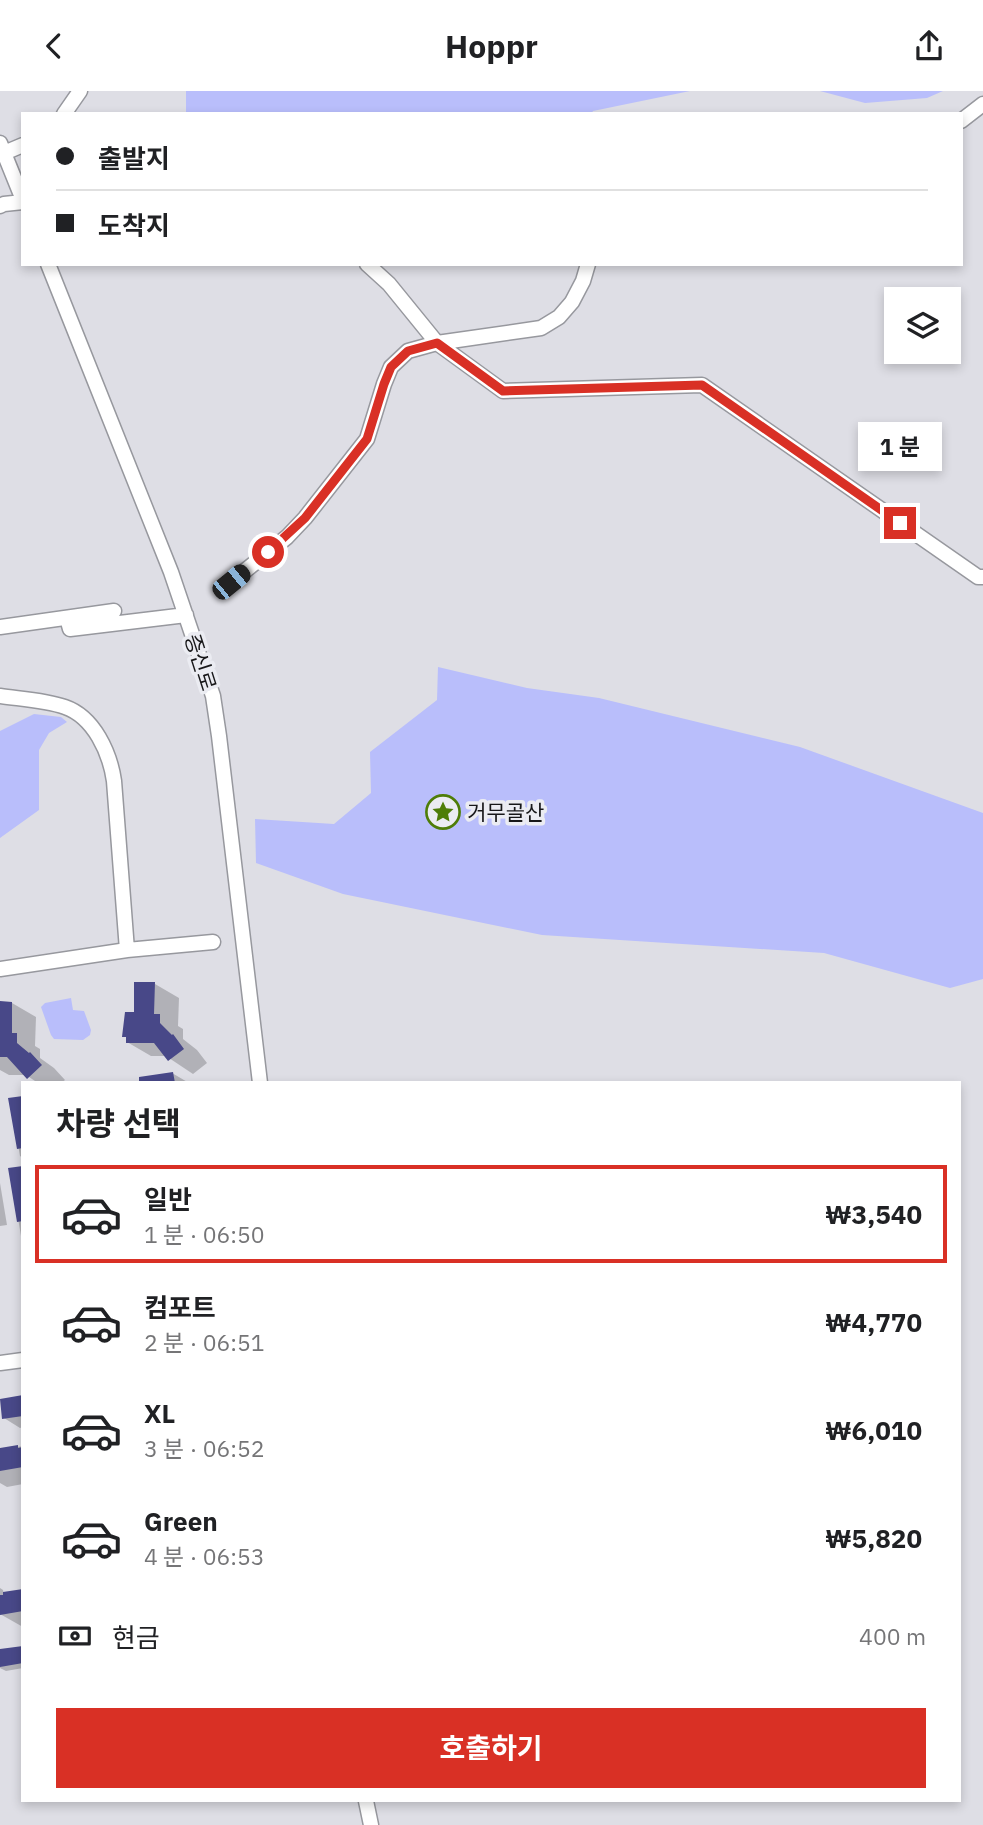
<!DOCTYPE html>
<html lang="ko">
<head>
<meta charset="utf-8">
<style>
  body { margin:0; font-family:"IBM Plex Sans","Noto Sans KR",sans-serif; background:#f2f2f2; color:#202124; height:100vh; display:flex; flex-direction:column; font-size:26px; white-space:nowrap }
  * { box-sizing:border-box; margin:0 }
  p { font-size:23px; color:#757577 }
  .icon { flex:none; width:38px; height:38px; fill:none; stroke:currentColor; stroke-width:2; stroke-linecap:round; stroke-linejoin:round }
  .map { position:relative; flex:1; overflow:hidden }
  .details { position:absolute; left:21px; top:990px; width:940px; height:721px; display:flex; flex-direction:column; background:#fff; border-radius:0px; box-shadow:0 4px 10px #0003 }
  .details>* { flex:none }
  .hud { position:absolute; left:21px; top:21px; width:942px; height:154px; border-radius:0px; box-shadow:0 4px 10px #0003; display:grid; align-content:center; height:154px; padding:0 35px; background:#fff }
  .tools { position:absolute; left:884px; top:196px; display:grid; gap:14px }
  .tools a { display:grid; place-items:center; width:77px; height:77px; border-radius:0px; background:#fff; box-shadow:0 4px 10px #0003; font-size:35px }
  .end { position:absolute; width:32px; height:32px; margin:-16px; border:9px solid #d93025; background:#fff; box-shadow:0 0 0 4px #fff }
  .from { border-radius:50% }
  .bubble { position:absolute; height:49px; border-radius:0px; background:#fff; box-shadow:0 4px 10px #0003; font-size:23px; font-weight:700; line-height:49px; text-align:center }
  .car { position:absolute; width:21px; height:42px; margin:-21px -10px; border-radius:9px; box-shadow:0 0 5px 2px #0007; background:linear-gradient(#222 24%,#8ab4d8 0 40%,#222 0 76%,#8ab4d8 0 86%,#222 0) }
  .hud b { display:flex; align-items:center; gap:24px; height:66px; font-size:26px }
  .hud b+b { border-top:2px solid #e0e0e0 }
  .hud i { width:18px; height:18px; background:#202124 }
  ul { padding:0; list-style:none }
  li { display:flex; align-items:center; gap:21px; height:98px; margin:0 14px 10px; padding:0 21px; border:4px solid transparent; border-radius:0px }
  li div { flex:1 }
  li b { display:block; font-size:26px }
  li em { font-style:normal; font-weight:700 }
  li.on { border-color:#d93025 }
  li>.icon { width:63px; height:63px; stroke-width:1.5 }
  h2 { padding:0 35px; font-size:32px; line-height:84px }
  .pay { display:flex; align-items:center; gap:18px; height:77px; padding:0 35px; font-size:26px }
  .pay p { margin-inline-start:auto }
  .cta { display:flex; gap:14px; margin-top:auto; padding:14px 35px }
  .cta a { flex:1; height:80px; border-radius:0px; background:#d93025; color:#fff; font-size:28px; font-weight:700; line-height:80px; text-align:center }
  header { display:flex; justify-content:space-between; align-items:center; height:91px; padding:0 35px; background:#fff; font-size:32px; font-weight:700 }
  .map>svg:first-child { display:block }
  .green { fill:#b9befb }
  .shadow { fill:#0003 }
  .building { fill:#484888 }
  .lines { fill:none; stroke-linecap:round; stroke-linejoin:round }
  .minor-casing { stroke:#97989e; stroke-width:17 }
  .minor { stroke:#fff; stroke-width:14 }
  .route { stroke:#d93025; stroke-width:9 }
  .labels { text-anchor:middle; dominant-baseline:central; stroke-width:7; stroke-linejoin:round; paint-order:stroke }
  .street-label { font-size:21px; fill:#171719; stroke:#ebecf2 }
  .poi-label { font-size:21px; fill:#171719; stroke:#ebecf2; text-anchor:start }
</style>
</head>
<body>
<header><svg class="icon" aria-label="back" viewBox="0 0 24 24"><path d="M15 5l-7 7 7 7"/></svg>Hoppr<svg class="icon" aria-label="share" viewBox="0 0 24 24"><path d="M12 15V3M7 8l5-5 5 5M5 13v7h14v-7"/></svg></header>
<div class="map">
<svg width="983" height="1734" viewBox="0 0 983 1734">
  <rect width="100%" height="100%" fill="#dedee5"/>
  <!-- green -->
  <path class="green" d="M186 0H690L593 20 591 23H186Z
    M820 0H943L927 7 865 12Z
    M438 576 527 597 599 607 800 656 983 722V888L950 897 824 862 542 844 343 803 256 772 255 728 334 733 371 702 370 661 437 609Z
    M34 623 61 626 67 631 49 642 39 659V719L0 747V640Z
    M71 907 73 919 84 920 91 939 90 944 83 949 54 948 51 944 41 916 45 912Z"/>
  <!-- shadow -->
  <path class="shadow" d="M155 893 179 907 178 935 183 938V948L197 959 207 972 193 983 166 965H151L127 951 135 923Z
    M0 912H12L36 926 35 955 40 958V967L54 977 65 989 61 992H38L26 984H9L0 979Z
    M172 982 189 992H155L154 985Z
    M23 1006V1067L20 1065 10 1008Z
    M23 1077V1157L10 1079Z
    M0 1092 7 1134 0 1135Z
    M23 1306V1336L20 1337 4 1327Z
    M23 1355V1393L7 1396 0 1392V1359Z
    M0 1497 3 1499 4 1504 23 1499V1536L0 1523Z
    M23 1556V1577L6 1580 0 1577V1560Z"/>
  <!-- building -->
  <path class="building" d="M134 891H155L154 923H160V932L172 944 173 943 184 958 168 970 154 952H126V946H122L125 921H134Z
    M0 910 12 911V942H17V952L29 962 30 961 42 974 27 988 7 966H0Z
    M173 981 175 992H139V986Z
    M23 1005V1057L17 1058 8 1007Z
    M23 1075V1130L17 1131 8 1077Z
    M23 1304V1325L2 1328 0 1308Z
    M18 1354V1357L23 1356V1376L0 1380V1357Z
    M23 1498V1520L0 1524V1504H3V1501Z
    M23 1555V1572L0 1576V1558Z"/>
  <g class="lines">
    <!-- minor casing -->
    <g class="minor-casing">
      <path id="minor" d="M64 23 80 0
        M961 30 983 13
        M0 52 23 109
        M4 62 23 54
        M0 115 4 113 23 111
        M48 173 171 481 213 605 219 645 260 992
        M367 173 389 193 437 252 503 300 702 294 978 486H983
        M231 491 287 446 305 427 367 348 384 293 391 276 408 260 437 252 541 237 559 226 572 211 583 190 588 173
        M67 527 70 538 186 524
        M0 536 114 520
        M0 605C21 608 45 609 65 616 94 626 110 662 114 690L127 859
        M0 878 127 859 213 851
        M0 1272 23 1269
        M366 1710 371 1734"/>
    </g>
    <!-- minor -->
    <use href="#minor" class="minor"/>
  </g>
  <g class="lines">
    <!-- route -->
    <path class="route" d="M268 461 305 427 367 348 384 293 391 276 408 260 437 252 503 300 702 294 900 432"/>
  </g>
  <!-- icons -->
  <defs>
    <g id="sight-ring" transform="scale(1.75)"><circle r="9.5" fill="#ebecf2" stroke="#4e7d08" stroke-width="1.5"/><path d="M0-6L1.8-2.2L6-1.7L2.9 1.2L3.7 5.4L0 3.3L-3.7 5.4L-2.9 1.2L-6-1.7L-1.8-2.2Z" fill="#4e7d08"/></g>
  </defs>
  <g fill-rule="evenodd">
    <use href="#sight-ring" x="443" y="721"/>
  </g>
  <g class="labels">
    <!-- street labels -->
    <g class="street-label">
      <text transform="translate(201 571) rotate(72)">증신로</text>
    </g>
    <!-- poi labels -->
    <g class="poi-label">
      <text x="467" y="721">거무골산</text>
    </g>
  </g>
</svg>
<div class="tools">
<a><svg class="icon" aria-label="layers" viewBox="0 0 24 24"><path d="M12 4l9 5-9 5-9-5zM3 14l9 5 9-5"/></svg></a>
</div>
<i class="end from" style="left:268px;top:461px"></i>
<i class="end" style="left:900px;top:432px"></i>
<div class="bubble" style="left:858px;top:331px;width:84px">1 분</div>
<i class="car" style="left:231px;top:491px;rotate:51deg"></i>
<div class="hud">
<b><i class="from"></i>출발지</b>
<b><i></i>도착지</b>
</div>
<section class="details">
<h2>차량 선택</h2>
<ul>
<li class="on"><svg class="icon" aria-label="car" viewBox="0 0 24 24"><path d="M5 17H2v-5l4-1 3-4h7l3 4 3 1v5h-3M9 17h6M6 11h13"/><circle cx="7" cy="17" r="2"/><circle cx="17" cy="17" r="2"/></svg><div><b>일반</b><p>1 분 · 06:50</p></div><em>₩3,540</em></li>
<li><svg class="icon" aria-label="car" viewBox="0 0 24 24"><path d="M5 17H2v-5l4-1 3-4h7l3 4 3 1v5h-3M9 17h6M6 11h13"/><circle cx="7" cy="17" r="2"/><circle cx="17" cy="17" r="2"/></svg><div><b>컴포트</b><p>2 분 · 06:51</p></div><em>₩4,770</em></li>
<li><svg class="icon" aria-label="car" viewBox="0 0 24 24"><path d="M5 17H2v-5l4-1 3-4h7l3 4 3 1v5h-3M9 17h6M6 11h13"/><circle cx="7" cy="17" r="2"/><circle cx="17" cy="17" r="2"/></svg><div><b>XL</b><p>3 분 · 06:52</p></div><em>₩6,010</em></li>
<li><svg class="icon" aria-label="car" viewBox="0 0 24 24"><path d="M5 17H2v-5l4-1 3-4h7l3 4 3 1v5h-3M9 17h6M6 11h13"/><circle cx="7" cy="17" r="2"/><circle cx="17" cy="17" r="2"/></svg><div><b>Green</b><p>4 분 · 06:53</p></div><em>₩5,820</em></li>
</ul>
<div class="pay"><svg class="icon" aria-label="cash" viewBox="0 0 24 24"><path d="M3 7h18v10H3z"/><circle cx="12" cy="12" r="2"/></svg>현금<p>400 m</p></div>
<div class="cta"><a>호출하기</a></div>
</section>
</div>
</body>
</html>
